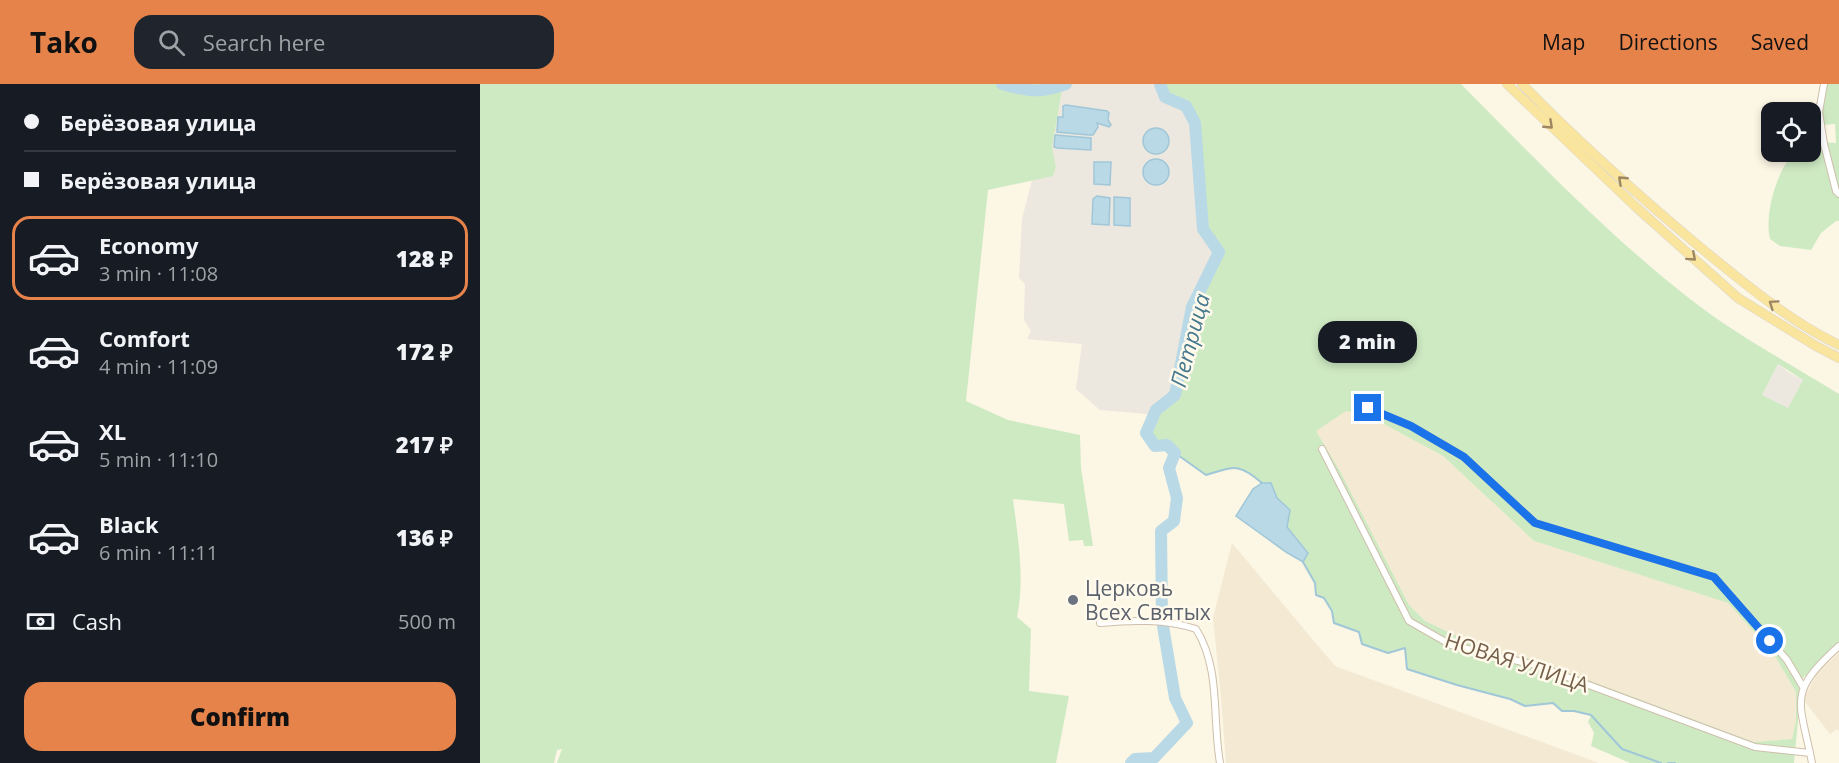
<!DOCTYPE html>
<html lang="en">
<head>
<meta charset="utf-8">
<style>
  body { margin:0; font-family:"Open Sans",sans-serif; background:#20242c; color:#f1f3f6; height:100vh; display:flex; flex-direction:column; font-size:22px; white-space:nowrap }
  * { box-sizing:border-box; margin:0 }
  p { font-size:20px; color:#9ea1a6 }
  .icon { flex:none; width:33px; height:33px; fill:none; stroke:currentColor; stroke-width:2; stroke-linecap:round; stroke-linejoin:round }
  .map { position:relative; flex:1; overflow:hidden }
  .panel { display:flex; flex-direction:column; background:#171b24; width:480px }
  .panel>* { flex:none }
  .guide { display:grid; align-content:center; height:132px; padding:0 24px; background:#171b24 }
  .controls { position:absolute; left:1281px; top:18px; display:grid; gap:12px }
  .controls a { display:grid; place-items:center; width:60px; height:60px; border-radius:12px; background:#171b24; box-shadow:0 3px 9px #0003; font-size:30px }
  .end { position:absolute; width:27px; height:27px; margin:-14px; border:8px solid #1a73e8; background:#fff; box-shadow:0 0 0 3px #fff }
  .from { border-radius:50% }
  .bubble { position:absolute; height:42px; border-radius:18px; background:#171b24; box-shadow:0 3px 9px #0003; font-size:20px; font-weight:800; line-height:42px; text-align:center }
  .guide b { display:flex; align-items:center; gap:21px; height:57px; font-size:22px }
  .guide b+b { border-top:2px solid #363941 }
  .guide i { width:15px; height:15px; background:#f1f3f6 }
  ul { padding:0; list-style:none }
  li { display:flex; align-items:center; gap:18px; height:84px; margin:0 12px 9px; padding:0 12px; border:3px solid transparent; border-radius:18px }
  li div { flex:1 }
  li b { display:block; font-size:22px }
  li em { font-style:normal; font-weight:800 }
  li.selected { border-color:#e5834b }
  li>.icon { width:54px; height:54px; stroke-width:1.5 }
  .pay { display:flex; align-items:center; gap:15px; height:66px; padding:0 24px; font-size:22px }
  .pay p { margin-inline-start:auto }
  .action { display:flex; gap:12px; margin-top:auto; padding:12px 24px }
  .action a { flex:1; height:69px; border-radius:18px; background:#e5834b; color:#111; font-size:24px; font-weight:800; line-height:69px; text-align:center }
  header { display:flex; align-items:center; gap:36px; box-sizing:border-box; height:84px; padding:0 30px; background:#e5834b; color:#111 }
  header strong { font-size:28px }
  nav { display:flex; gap:33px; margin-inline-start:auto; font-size:21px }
  .search { width:420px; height:54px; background:#20242c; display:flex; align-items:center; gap:15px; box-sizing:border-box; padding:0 21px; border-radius:18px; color:#9ea1a6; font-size:22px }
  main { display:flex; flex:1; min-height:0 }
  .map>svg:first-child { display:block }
  .residential { fill:#f4e9d3 }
  .industrial { fill:#ece7df }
  .green { fill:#ceeac3; fill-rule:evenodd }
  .water { fill:#bad9e6; stroke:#a0c7d8; stroke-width:1.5 }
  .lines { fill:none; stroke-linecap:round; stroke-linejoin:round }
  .stream { stroke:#a0c7d8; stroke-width:2 }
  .river { stroke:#bad9e6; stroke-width:12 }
  .minor-casing { stroke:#cebfab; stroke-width:8 }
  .primary-casing { stroke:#dbd5d0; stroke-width:10 }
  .minor { stroke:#fff; stroke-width:6 }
  .primary { stroke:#fae59e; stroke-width:9 }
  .oneway { stroke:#9d8763 }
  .route { stroke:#1a73e8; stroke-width:8 }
  .worship-dot { fill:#6b7280; stroke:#fffaeb; stroke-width:2 }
  .labels { text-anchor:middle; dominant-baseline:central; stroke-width:5; stroke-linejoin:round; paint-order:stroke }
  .worship-label { font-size:21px; fill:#5b616d; stroke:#fffaeb; text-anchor:start }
  .street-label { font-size:21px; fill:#755f4a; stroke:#fffaeb }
  .water-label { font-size:22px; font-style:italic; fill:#47798f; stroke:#fffaeb }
</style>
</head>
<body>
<header>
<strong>Tako</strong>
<div class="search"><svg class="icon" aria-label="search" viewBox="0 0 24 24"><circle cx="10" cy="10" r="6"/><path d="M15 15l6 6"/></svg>Search here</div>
<nav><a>Map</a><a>Directions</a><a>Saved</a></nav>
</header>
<main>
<section class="panel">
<div class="guide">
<b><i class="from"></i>Берёзовая улица</b>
<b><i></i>Берёзовая улица</b>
</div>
<ul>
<li class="selected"><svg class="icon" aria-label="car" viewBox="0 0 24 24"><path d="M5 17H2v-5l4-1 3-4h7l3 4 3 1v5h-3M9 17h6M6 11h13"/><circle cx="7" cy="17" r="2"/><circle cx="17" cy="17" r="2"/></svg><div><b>Economy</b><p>3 min · 11:08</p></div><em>128 ₽</em></li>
<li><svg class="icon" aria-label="car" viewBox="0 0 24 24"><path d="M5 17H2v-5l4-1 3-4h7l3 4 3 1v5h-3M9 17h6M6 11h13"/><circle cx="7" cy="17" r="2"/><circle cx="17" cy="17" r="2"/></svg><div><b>Comfort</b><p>4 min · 11:09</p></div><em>172 ₽</em></li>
<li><svg class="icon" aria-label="car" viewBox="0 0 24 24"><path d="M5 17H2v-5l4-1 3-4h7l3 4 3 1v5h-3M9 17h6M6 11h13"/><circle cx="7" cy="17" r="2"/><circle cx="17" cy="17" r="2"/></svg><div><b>XL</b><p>5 min · 11:10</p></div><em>217 ₽</em></li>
<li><svg class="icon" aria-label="car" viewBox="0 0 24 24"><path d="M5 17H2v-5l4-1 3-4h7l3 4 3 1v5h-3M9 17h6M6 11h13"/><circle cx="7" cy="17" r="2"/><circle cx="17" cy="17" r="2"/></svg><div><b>Black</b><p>6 min · 11:11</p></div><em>136 ₽</em></li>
</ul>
<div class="pay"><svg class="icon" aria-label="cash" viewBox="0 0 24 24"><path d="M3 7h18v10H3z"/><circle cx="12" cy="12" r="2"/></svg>Cash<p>500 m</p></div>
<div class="action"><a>Confirm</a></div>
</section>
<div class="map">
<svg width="1359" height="679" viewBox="0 0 1359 679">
  <rect width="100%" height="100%" fill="#fcf6e5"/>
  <!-- residential -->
  <path class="residential" d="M866 327 889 332 963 372 1054 457 1248 519 1293 569 1316 608V636L1312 655 1274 658 1011 568 945 537 929 521 860 387 835 346Z
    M752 459 855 582 1119 679H746L741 613 733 534Z
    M1359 569V647L1357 645 1350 650 1325 618 1326 610 1338 588Z"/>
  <!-- industrial -->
  <path class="industrial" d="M586 0H680L685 13 706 22 715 39 723 145 739 168 712 223 695 311 676 326 667 330 620 326 596 305 602 260 547 255 551 247 544 236 545 200 539 194 542 135 552 96 573 92 576 83 572 63 583 1Z
    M1298 280 1308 288 1323 296 1308 325 1282 311Z"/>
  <!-- green -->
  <path class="green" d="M0 0H586L583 1 572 63 576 83 573 92 508 106 486 317 528 336 600 351 601 384 613 462H604L603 456 589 457 584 420 533 415C538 454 545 494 537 533L551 545 549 607 589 612 576 679H77L82 665 77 666 74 679H0Z
    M680 0H981C1053 73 1128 151 1210 215 1256 251 1309 279 1359 310V557L1322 595 1314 679H1150L1111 662 1114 649 1108 638 1111 631 1094 627H1082L1073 619 1045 622 1030 615 977 601 927 585 925 564 908 569 882 560 879 548 854 539 852 527 844 514 836 511 835 499 823 478 828 468 807 442 810 426 797 414 791 399H782C758 378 755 383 726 391L695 369 687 361 675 362 666 350 676 326 695 311 712 223 739 168 723 145 715 39 706 22 685 13ZM1298 280 1323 296 1308 324 1282 311ZM866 327 889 332 963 372 1054 457 1248 519 1293 569 1316 608V636L1312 655 1274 658 1065 580 1044 573 1043 578 1011 568 945 537 929 521 860 387 836 347Z
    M1342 0H1359V137H1356L1341 149 1331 166 1300 162 1290 155C1284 130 1297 87 1314 68H1330L1331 60 1343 58 1356 59 1355 40 1342 41 1333 32Z"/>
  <!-- water -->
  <path class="water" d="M586 21 627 27 629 29 628 36 631 41 629 43 617 39 618 43 613 51H609L577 48 578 33H583V22Z
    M663 57a13 13 0 1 1 26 0a13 13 0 1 1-26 0Z
    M575 51 611 54V66L577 64 574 63Z
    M663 88a13 13 0 1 1 26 0a13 13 0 1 1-26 0Z
    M614 78H631L630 101 614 100Z
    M617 112 630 114 629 141 612 140 613 115Z
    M634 113 650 114V142L634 141Z
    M782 399H791L797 414 810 426 807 443 828 469 823 478 806 468 756 432 773 405Z"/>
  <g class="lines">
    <!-- stream -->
    <path class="stream" d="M695 369 726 391C754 383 758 378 782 399
      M823 478 835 499 836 511 844 514 852 527 854 539 879 548 882 560 908 569 925 564 927 585 977 601 1030 615 1045 622 1073 619 1082 627H1094L1111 631 1142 665 1181 679
      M1188 679H1195"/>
    <!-- river -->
    <path class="river" d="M522 0C549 8 560 9 586 0
      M651 679 655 675 674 674 707 639 695 614 682 536 681 447 694 437 697 414 689 384 695 369 687 361 675 362 666 349 676 326 695 311 712 223 739 168 723 145 715 39 706 22 685 13 680 0"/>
    <!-- minor casing -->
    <g class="minor-casing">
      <path id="minor" d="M1344 0 1339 28 1344 60 1356 107 1359 110
        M888 324 931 342 984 373 1055 439 1234 493 1307 576 1323 603
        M842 365 929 537 971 561 1055 581 1275 663 1330 669
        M620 539C652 536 686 535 716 545 741 585 732 634 740 679
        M1332 679C1320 616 1306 610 1359 562"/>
    </g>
    <!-- primary casing -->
    <g class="primary-casing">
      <path id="primary" d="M1027 0 1156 123 1258 214 1336 262 1359 274
        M1042 0C1098 58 1159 112 1221 164 1264 199 1309 237 1359 261"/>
    </g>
    <!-- minor -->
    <use href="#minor" class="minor"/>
    <!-- primary -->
    <use href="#primary" class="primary"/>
  </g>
  <!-- one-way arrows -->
  <defs><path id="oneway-chevron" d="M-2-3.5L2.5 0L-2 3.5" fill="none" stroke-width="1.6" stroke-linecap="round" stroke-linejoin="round" transform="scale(1.5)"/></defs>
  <g class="oneway">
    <use href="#oneway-chevron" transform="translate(1069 41) rotate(43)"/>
    <use href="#oneway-chevron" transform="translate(1142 96) rotate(-137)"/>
    <use href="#oneway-chevron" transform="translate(1212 173) rotate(42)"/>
    <use href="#oneway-chevron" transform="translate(1293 220) rotate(-145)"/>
  </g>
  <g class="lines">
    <!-- route -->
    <path class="route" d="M888 324 931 342 984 373 1055 439 1234 493 1290 557"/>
  </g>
  <!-- markers -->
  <circle class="worship-dot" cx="593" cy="516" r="6"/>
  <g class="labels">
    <!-- worship labels -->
    <g class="worship-label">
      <text x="605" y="504">Церковь<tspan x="605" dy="24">Всех Святых</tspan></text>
    </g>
    <!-- street labels -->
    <g class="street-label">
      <text transform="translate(1037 578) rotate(18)">НОВАЯ УЛИЦА</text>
    </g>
    <!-- water labels -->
    <g class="water-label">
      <text transform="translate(709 256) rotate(-75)">Петрица</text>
    </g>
  </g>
</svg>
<div class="controls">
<a><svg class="icon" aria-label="locate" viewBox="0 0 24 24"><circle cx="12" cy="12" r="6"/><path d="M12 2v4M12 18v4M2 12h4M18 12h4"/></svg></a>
</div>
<i class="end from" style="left:1290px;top:557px"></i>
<i class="end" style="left:888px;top:324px"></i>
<div class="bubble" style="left:838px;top:237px;width:99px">2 min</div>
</div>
</main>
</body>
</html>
